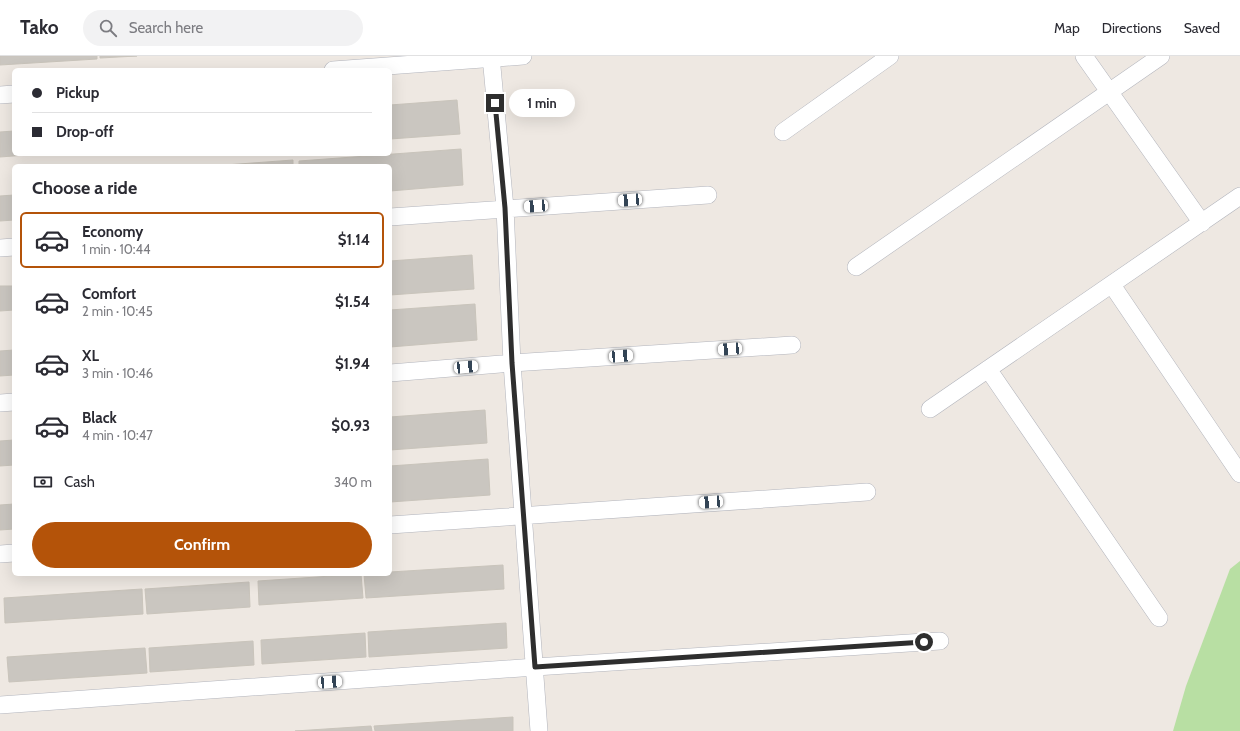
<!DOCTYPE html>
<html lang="en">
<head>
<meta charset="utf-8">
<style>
  body { margin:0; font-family:Cabin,sans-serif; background:#f2f2f3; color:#2b2b33; height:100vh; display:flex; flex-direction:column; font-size:15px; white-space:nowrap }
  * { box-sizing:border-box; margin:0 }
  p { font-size:13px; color:#7c7c81 }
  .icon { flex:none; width:22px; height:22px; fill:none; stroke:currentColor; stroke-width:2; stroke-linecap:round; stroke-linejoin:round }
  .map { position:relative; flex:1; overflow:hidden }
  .drawer { position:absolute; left:12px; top:108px; width:380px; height:412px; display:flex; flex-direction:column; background:#fff; border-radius:6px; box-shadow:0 4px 16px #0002 }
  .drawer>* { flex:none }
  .hud { position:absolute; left:12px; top:12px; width:380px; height:88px; border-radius:6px; box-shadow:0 4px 16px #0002; display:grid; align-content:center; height:88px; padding:0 20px; background:#fff }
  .end { position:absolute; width:18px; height:18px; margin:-9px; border:5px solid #2e2e2e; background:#fff; box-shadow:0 0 0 2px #fff }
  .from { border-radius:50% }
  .bubble { position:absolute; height:28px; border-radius:14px; background:#fff; box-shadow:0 4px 16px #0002; font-size:13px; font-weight:700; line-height:28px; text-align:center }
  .car { position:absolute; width:12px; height:24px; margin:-12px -6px; border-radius:5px; box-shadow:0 0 3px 1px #0007; background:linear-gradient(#fff 24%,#345 0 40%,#fff 0 76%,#345 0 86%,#fff 0) }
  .hud b { display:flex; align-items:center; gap:14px; height:38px; font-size:15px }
  .hud b+b { border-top:1px solid #e1e1e2 }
  .hud i { width:10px; height:10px; background:#2b2b33 }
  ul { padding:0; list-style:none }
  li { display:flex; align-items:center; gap:12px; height:56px; margin:0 8px 6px; padding:0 12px; border:2px solid transparent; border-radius:6px }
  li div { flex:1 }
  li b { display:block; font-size:15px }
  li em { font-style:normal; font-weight:700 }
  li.active { border-color:#b45309 }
  li>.icon { width:36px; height:36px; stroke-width:1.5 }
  h2 { padding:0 20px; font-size:18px; line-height:48px }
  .pay { display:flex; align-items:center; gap:10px; height:44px; padding:0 20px; font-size:15px }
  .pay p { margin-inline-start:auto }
  .button { display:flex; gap:8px; margin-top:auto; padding:8px 20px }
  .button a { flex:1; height:46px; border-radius:24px; background:#b45309; color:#fff; font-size:16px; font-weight:700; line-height:46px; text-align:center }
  header { display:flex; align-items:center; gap:24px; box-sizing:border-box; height:56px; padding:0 20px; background:#fff; border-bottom:1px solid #e1e1e2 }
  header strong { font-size:19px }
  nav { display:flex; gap:22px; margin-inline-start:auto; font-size:14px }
  .search { width:280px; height:36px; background:#f2f2f3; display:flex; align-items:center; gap:10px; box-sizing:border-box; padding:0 14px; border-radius:22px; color:#7c7c81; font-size:15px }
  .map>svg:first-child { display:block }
  .green { fill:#b8dfa3 }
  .building { fill:#cac6c0; stroke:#c9c4bb }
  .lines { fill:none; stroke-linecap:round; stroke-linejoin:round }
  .street-casing { stroke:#b2b4bc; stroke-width:18 }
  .street { stroke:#fff; stroke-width:17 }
  .route { stroke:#2e2e2e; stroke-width:5 }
</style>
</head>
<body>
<header>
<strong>Tako</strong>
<div class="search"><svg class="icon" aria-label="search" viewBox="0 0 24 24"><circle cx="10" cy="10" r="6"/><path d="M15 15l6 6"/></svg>Search here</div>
<nav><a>Map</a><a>Directions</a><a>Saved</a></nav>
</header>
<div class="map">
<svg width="1240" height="675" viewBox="0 0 1240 675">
  <rect width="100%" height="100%" fill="#eee8e2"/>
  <!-- green -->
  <path class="green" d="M1240 505V675H1173L1186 630 1230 513Z"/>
  <!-- building -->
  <path class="building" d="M0 0H97V3L0 9Z
    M100 0H137L100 2Z
    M457 44 460 78 390 83V49Z
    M14 75V98H39L0 101V76Z
    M461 93 463 129 390 135V110H299V105Z
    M293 104V110H212Z
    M14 139V164L0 165V140Z
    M472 199 474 233 390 239V205Z
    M0 230H14V254L0 255Z
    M475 248 477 284 390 291V254Z
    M14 294V319L0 320V295Z
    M485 354 487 387 390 394V361Z
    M14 384V409L0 410V385Z
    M488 403 490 439 390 446V410Z
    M14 448V473L0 474V449Z
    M503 509 504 533 366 542 364 518H390V516Z
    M361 518 363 542 259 549 258 525Z
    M249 526 250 551 147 558 145 533Z
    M142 533 143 558 5 567 4 542Z
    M506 567 507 592 369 601 368 576Z
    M365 577 366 601 262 608 261 584Z
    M253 585 254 609 150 616 149 592Z
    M145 592 147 617 9 626 7 601Z
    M513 661V675H375L374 670Z
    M371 670 372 675H295Z"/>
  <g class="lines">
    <!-- street casing -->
    <g class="street-casing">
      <path id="street" d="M491 0 505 152 512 307 539 675
        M1084 0 1202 167
        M333 14 523 0
        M0 39 14 38
        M783 76 890 0
        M390 161 708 139
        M0 192 14 191
        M856 211 1161 0
        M1112 229 1240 418
        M988 313 1159 562
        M390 317 512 307 792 289
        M0 347 14 346
        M930 353 1240 140
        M390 469 867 436
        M0 498 14 497
        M0 649 535 611 940 585"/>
    </g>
    <!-- street -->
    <use href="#street" class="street"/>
  </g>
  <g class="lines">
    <!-- route -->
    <path class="route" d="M495 47 505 152 512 307 535 611 924 586"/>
  </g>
</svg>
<i class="end from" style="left:924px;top:586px"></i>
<i class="end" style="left:495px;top:47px"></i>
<div class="bubble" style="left:509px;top:33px;width:66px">1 min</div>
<i class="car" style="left:630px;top:144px;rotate:266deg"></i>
<i class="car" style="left:536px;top:150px;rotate:266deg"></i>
<i class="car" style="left:730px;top:293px;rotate:266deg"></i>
<i class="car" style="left:621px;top:300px;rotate:86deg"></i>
<i class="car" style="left:466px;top:311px;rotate:85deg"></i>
<i class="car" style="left:711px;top:446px;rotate:266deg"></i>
<i class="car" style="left:330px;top:626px;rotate:86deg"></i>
<div class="hud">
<b><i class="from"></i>Pickup</b>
<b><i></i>Drop-off</b>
</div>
<section class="drawer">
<h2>Choose a ride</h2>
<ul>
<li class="active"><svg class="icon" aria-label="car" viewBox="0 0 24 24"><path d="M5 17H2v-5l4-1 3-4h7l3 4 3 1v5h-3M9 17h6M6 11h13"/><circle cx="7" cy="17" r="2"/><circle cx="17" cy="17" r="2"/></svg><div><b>Economy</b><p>1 min · 10:44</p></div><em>$1.14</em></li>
<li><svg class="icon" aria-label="car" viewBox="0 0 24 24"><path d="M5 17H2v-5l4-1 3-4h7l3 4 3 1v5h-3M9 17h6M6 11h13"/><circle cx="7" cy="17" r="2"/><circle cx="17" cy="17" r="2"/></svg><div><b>Comfort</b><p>2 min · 10:45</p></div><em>$1.54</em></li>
<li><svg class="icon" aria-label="car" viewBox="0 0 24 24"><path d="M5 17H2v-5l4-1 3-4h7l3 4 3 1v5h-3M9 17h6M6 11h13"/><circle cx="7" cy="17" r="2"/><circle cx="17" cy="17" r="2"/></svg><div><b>XL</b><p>3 min · 10:46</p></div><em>$1.94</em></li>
<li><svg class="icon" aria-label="car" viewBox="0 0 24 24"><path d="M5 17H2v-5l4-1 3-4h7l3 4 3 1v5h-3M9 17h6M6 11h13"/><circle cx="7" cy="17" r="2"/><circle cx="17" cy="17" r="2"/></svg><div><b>Black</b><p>4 min · 10:47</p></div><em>$0.93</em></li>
</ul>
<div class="pay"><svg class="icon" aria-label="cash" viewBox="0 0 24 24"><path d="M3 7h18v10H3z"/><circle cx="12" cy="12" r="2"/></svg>Cash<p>340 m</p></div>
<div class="button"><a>Confirm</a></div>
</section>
</div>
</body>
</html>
